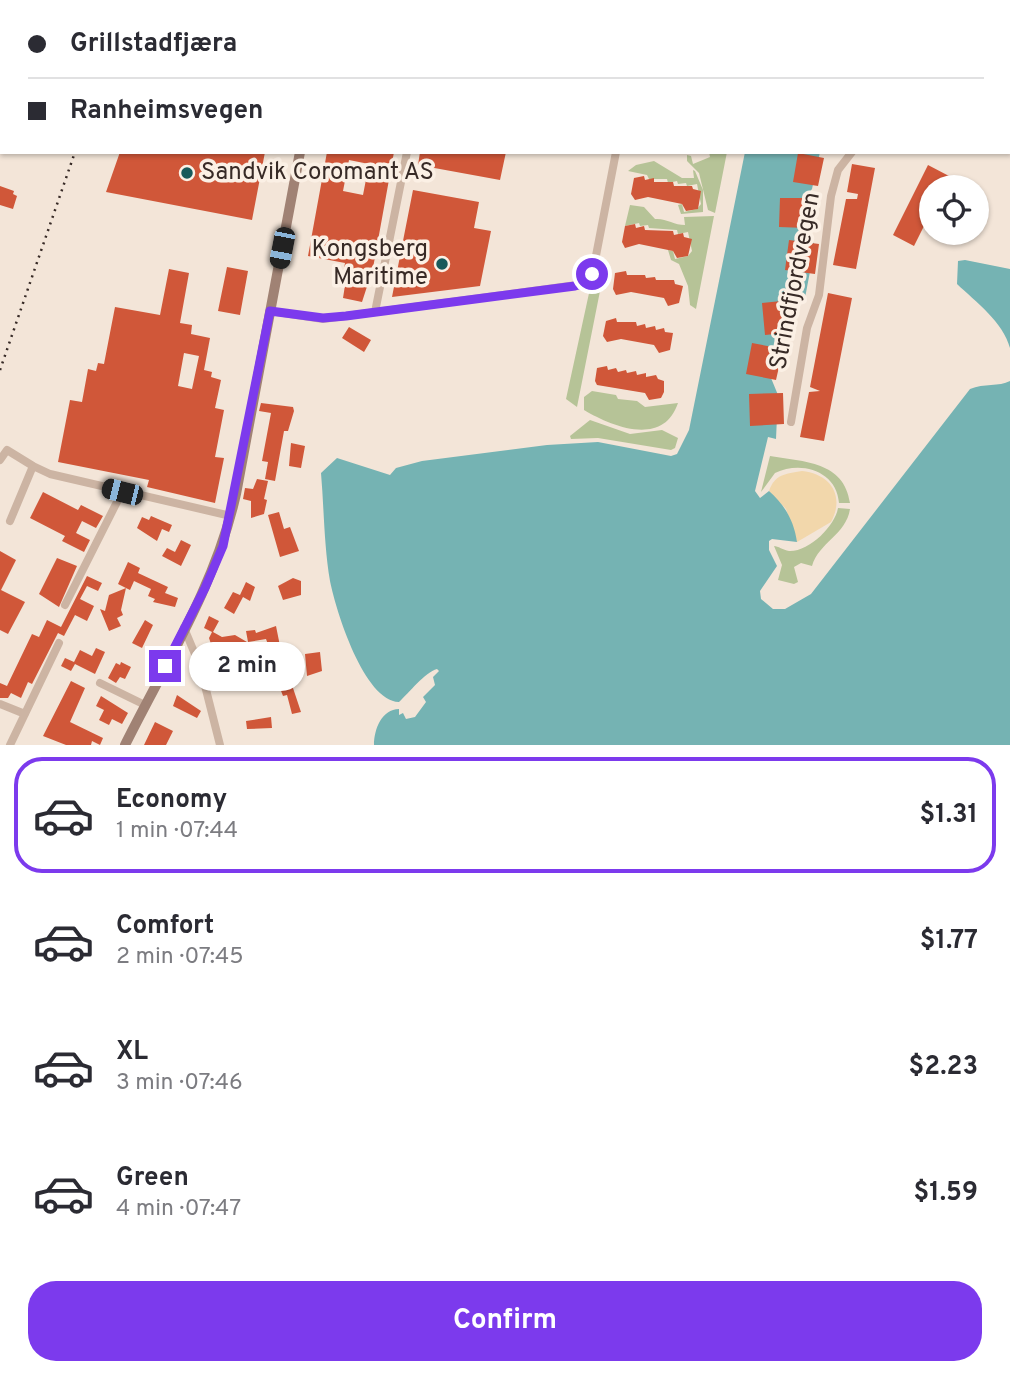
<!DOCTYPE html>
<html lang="en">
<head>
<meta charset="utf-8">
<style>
  body { margin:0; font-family:Overpass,sans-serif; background:#f2f2f3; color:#2b2b33; height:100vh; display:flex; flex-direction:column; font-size:26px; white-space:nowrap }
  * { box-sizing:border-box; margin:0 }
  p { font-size:23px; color:#7c7c81 }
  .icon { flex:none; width:38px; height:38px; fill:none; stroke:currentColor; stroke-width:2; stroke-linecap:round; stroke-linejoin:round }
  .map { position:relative; height:745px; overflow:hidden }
  .drawer { display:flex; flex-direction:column; background:#fff; flex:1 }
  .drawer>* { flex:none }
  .guide { position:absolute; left:0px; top:0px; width:1012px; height:154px; box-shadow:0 2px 5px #0004; display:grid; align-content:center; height:154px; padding:0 28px; background:#fff }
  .tools { position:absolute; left:919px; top:175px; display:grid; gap:14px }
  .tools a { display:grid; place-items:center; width:70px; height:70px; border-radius:50%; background:#fff; box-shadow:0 2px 5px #0004; font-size:35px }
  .end { position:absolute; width:32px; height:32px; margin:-16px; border:9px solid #7c3aed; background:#fff; box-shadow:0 0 0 4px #fff }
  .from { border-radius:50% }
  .bubble { position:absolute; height:49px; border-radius:24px; background:#fff; box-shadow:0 2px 5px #0004; font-size:23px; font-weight:700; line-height:49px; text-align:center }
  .car { position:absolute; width:21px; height:42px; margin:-21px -10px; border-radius:9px; box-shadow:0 0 5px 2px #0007; background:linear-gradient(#222 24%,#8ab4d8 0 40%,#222 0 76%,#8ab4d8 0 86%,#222 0) }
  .guide b { display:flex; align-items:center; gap:24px; height:66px; font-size:26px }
  .guide b+b { border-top:2px solid #e1e1e2 }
  .guide i { width:18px; height:18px; background:#2b2b33 }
  ul { padding:12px 0 0; list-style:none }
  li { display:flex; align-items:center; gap:21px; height:116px; margin:0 14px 10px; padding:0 14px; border:4px solid transparent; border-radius:28px }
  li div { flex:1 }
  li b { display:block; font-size:26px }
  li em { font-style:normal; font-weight:700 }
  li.selected { border-color:#7c3aed }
  li>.icon { width:63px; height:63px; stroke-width:1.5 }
  .cta { display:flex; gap:14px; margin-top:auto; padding:14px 28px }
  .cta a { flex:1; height:80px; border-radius:28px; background:#7c3aed; color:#fff; font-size:28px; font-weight:700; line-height:80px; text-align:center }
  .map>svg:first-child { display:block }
  .green { fill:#b6c397 }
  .sand { fill:#f2d7ab }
  .water { fill:#75b3b3 }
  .building { fill:#d05739; fill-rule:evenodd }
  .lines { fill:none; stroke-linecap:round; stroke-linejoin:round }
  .street { stroke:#ccb4a3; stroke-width:8 }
  .secondary { stroke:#a08274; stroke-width:10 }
  .rail { stroke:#372a26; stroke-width:2.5; stroke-dasharray:2 5; stroke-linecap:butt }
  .route { stroke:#7c3aed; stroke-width:9 }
  .poi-dot { fill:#185a5b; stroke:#fbf0e5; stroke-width:2.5 }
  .labels { text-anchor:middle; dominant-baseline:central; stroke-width:7; stroke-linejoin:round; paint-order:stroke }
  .poi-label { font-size:24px; fill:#372a26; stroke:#fbf0e5; text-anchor:start }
  .street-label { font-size:24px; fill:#372a26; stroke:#fbf0e5 }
</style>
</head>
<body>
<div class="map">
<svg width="1010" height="745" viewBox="0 0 1010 745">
  <rect width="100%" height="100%" fill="#f3e5d8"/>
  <!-- green -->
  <path class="green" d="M709 152H727L715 213 708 210 699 173 687 161V155L691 156 693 164 710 157Z
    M654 161 682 178H694L693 170 695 171 703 190V212L681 214 678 205 682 204 684 212 697 209 701 204 697 184 687 186 686 183 678 184 677 181 668 183 667 179H649L647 175 628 171 636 165Z
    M630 205 644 207 655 219C666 218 674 225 685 225L684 217 714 216 696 309 690 305 688 286 679 264 671 260 668 250 673 251 675 259 688 256 692 251 688 232 678 234 677 230 649 228 648 225 640 226 639 223 625 226Z
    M594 279 602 281 577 407 566 399 591 284Z
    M592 391 616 395 618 399 637 401 645 407 678 403C663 448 611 426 584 410V397Z
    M590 420 630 434 662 430 678 438 675 448 671 450 598 438 571 439 570 436Z
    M770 456C804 462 844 461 850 503H839C837 471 801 460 775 473L761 492Z
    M838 508 850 509C846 535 819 542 812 566L801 563 794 567 798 582 794 584 778 580 782 565 774 546C778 546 783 550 789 551 809 552 835 526 838 508Z"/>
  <!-- sand -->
  <path class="sand" d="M802 471C831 474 845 496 831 522L797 542 786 509 769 491C775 474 785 474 802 471Z"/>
  <!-- water -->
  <path class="water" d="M745 152H820L812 189 802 202 801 226 815 245 805 298 787 303V331L776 349 771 378 778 395 776 439 768 437 755 491 760 498 769 491C785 505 794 521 797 542L772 539 769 541V550L777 566 760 591 761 599 773 609H785L811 594 970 389C984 383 999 387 1010 381V745H374C374 729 382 709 399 709V715L403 713 406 719 415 717 426 702 423 697 435 685 433 677 439 671 437 669C425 672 409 693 399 702 364 701 336 611 330 581 324 546 324 508 321 473L337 458 390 475 396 468 422 461 547 445 598 442 671 456 677 454 689 430Z
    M965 260 1010 269V348C1003 322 976 302 957 284L958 261Z"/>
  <!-- building -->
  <path class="building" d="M120 152H265L252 220 106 192Z
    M327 152H394L373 268 362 302 343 298 346 279 342 278 345 263 308 256ZM349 160 369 164 363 195 343 191Z
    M420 152 482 154 506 152 500 180 418 165Z
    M798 153 824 158 818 186 793 182Z
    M852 164 875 168 856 269 833 265 846 199H857L858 194 847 192Z
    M928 165 949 176 943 187H931V212L914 246 893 235Z
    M644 176 645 180 654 178V182H673L674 186H692L693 189 701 191 698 209 686 211 682 204 648 197 635 200 631 194 634 178Z
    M0 186 14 191 13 194 17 196 13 209 0 205Z
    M413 190 479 202 474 228 491 231 480 286 392 297Z
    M780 198H806V228L779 227Z
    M635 224 636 228 644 226 645 230 673 231 674 235 683 233 684 237 692 239 688 256 677 258 673 251 639 244 625 248 622 242 625 226Z
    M789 240 819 244 815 274 785 270Z
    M227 267 248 271 240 315 218 311Z
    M169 269 189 273 180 323 192 325 191 334 210 338 204 370 212 372 211 377 221 380 215 408 224 410 215 457 224 458 215 503 147 487 149 480 58 462 70 400 82 402 88 369 96 371 98 363 104 364 115 307 160 315ZM184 353 199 356 192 389 178 386Z
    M626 271 627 275H645L646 278 655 277 656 280H674L675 284 683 286 679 303 668 306 664 298 631 292 616 295 613 289 615 273Z
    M828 293 852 298 824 441 800 437 809 392 820 391 810 387Z
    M791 300 795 332 765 335 762 303Z
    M616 318 617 322H636L637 326 645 324 646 328 655 326 656 330 664 328 665 332 673 333 670 350 659 353 654 345 621 339 607 342 603 336 606 321Z
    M349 327 371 340 364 352 342 338Z
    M752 343 783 349 776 380 746 374Z
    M607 366 608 370 616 368 618 372 626 370 627 373 636 371 637 375 646 373V377L656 375 658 379 664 381V392L661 398 649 400 645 393 597 385 595 381 597 368Z
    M783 393 784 424 750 426 749 394Z
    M261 403 293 407 294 411 288 431H284L275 481 265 479 268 462 262 461 271 413 259 411Z
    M291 443 305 446 301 468 289 466Z
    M257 479 268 481 264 499 267 500 264 514 251 518V501L243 499 245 488 253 489Z
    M43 492 78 510 81 505 103 516 96 528 82 521 76 533 90 540 84 552 62 541 65 536 30 518Z
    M279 512 284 529 290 527 299 551 280 557 268 515Z
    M151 516 172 525 169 532 162 529 157 541 137 528 142 517 149 520Z
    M181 540 191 545 181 566 162 556 167 548 175 552Z
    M0 551 16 560 1 590 25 602 8 634 0 630Z
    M57 558 77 566 59 607 39 594Z
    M128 562 140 568 138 573 168 587 165 593 178 598 175 607 153 602 155 599 148 596 151 589 134 581 130 590 118 584Z
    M87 576 102 583 98 591 87 586 80 599 94 606 87 621 75 615 64 636 58 633 32 684 28 682 21 698 11 693 8 698H0V683L7 686 32 634 39 637 47 620 61 627Z
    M293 578 301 581V595L283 600 278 586Z
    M246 582 255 587 250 601 243 597 234 614 224 608 233 592 240 595Z
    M126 588 121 610 123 615 117 618 121 626 109 631 100 609 105 611 109 595Z
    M209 616 219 621 213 632 222 637 235 635 247 642 239 644 241 653 225 656 230 671 221 674 209 638 212 632 204 628Z
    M145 620 153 625 142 648 132 643Z
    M276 626 280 646 270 650 266 639 248 642 246 631 255 630 256 633Z
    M96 648 105 652 95 674 75 664 71 671 61 666 65 658 74 662 80 650 92 656Z
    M320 652 322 671 307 676 305 654Z
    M121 662 131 667 125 679 120 677 116 683 108 678 116 663 120 665Z
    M290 679 301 712 292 714 287 695 283 696 278 683Z
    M71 681 85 688 70 722 103 738 100 745 92 741 91 745H66L43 736Z
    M177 695 201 711 197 718 173 706Z
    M101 696 128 713 122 724 112 719 109 725 99 720 104 710 96 706Z
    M271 717 272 728 247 729 246 721Z
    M155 722 173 731 166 745H144Z"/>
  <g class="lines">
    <!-- street -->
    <path class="street" d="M295 0 299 2
      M436 2 437 0
      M645 2V0
      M836 2 837 0
      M270 311 323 319 584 284 594 266 616 152
      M375 312 407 152
      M791 422 807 328 819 295 831 196 838 170 852 152
      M0 460 7 450 33 466
      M10 521 33 466 50 474 231 516
      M65 605 122 492
      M184 628 200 666 220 745
      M100 683 145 705
      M0 704 25 714
      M10 745 59 643"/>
    <!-- secondary -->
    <path class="secondary" d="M355 0 357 2
      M328 2 329 0
      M125 745C166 663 216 584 236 494L300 152"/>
    <!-- rail -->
    <path class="rail" d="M125 2 126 0
      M0 370 75 152"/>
  </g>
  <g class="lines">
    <!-- route -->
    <path class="route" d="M165 666 205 588 223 546 270 311 323 318 346 316 575 286 585 283 592 274"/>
  </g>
  <!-- markers -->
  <g class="poi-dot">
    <circle cx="187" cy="173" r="7"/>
    <circle cx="442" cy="264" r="7"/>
  </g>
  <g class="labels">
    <!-- poi labels -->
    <g class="poi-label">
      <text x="201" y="173">Sandvik Coromant AS</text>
      <text x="428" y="250" text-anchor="end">Kongsberg<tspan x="428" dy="28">Maritime</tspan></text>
    </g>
    <!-- street labels -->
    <g class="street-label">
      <text transform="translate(796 281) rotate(-79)">Strindfjordvegen</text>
    </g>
  </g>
</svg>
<div class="tools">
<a><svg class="icon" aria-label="locate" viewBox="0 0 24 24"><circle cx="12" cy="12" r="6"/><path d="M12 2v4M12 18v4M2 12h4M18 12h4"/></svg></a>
</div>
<i class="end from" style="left:592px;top:274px"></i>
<i class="end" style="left:165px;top:666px"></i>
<div class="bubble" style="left:189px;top:642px;width:116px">2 min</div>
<i class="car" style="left:282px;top:248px;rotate:191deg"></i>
<i class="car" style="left:122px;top:492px;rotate:284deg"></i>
<div class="guide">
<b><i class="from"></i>Grillstadfjæra</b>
<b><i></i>Ranheimsvegen</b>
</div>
</div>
<section class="drawer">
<ul>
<li class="selected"><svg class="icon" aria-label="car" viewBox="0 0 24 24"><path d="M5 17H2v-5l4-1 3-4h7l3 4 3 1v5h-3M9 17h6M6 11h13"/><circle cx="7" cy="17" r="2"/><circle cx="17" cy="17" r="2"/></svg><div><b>Economy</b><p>1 min · 07:44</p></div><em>$1.31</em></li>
<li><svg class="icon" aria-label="car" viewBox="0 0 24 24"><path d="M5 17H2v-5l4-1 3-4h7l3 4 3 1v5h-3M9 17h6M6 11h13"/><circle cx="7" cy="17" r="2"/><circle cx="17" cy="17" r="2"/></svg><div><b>Comfort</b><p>2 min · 07:45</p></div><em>$1.77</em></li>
<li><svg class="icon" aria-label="car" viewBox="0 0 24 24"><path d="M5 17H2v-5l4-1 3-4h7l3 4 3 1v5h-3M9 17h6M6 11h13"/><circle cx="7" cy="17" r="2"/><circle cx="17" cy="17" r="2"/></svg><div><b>XL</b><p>3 min · 07:46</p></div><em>$2.23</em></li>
<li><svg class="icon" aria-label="car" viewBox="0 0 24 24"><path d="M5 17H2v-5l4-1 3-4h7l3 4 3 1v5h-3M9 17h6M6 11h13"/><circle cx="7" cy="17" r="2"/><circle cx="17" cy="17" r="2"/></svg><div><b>Green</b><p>4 min · 07:47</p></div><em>$1.59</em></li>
</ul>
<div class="cta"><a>Confirm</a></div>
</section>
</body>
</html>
